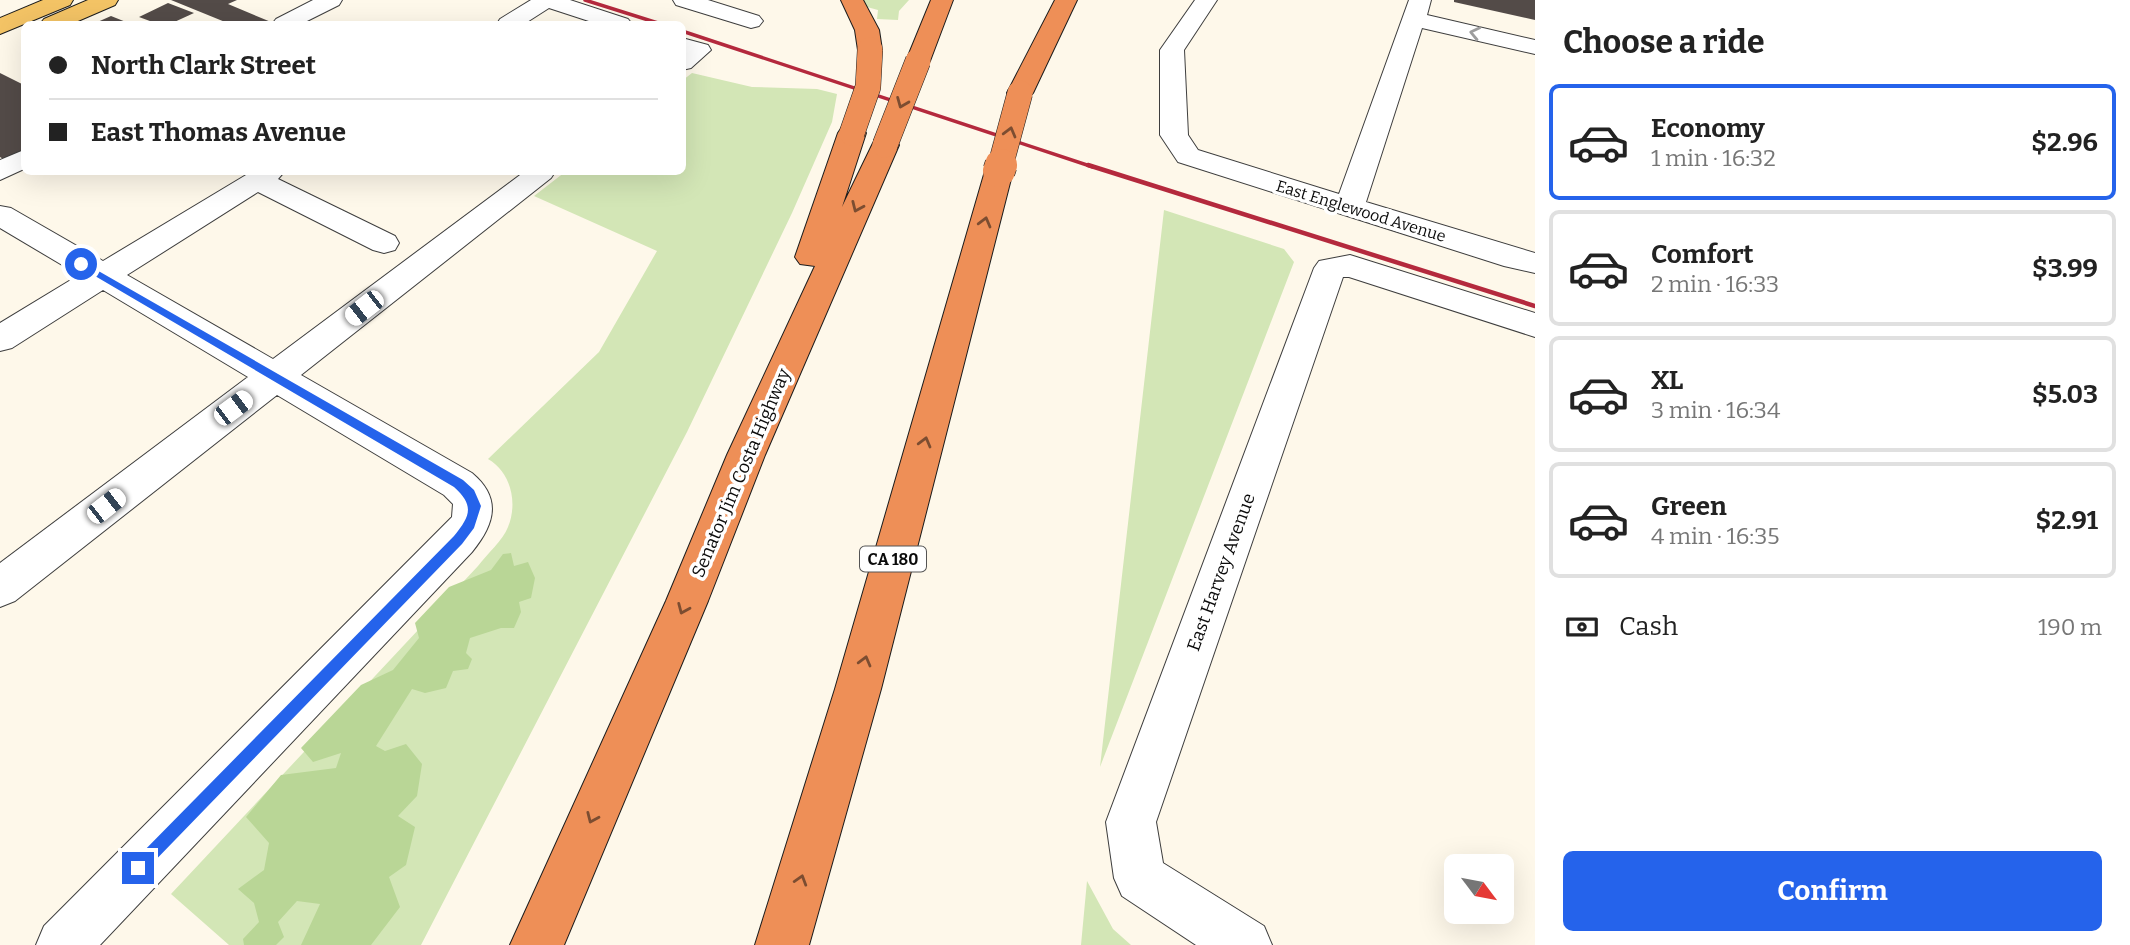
<!DOCTYPE html>
<html lang="en">
<head>
<meta charset="utf-8">
<style>
  body { margin:0; font-family:Bitter,serif; background:#f6f6f6; color:#222; height:100vh; display:flex; flex-direction:column; font-size:26px; white-space:nowrap }
  * { box-sizing:border-box; margin:0 }
  p { font-size:23px; color:#767676 }
  .icon { flex:none; width:38px; height:38px; fill:none; stroke:currentColor; stroke-width:2; stroke-linecap:round; stroke-linejoin:round }
  .map { position:relative; flex:1; overflow:hidden }
  .side { display:flex; flex-direction:column; background:#fff; width:595px }
  .side>* { flex:none }
  .banner { position:absolute; left:21px; top:21px; width:665px; height:154px; border-radius:10px; box-shadow:0 7px 28px #0002; display:grid; align-content:center; height:154px; padding:0 28px; background:#fff }
  .needle { width:46px; rotate:122deg }
  .fabs { position:absolute; left:1444px; top:854px; display:grid; gap:14px }
  .fabs a { display:grid; place-items:center; width:70px; height:70px; border-radius:10px; background:#fff; box-shadow:0 7px 28px #0002; font-size:35px }
  .end { position:absolute; width:32px; height:32px; margin:-16px; border:9px solid #2563eb; background:#fff; box-shadow:0 0 0 4px #fff }
  .from { border-radius:50% }
  .car { position:absolute; width:21px; height:42px; margin:-21px -10px; border-radius:9px; box-shadow:0 0 5px 2px #0007; background:linear-gradient(#fff 24%,#345 0 40%,#fff 0 76%,#345 0 86%,#fff 0) }
  .banner b { display:flex; align-items:center; gap:24px; height:66px; font-size:26px }
  .banner b+b { border-top:2px solid #e0e0e0 }
  .banner i { width:18px; height:18px; background:#222 }
  ul { padding:0; list-style:none }
  li { display:flex; align-items:center; gap:21px; height:116px; margin:0 14px 10px; padding:0 14px; border:4px solid #e0e0e0; border-radius:10px }
  li div { flex:1 }
  li b { display:block; font-size:26px }
  li em { font-style:normal; font-weight:700 }
  li.current { border-color:#2563eb }
  li>.icon { width:63px; height:63px; stroke-width:1.5 }
  h2 { padding:0 28px; font-size:32px; line-height:84px }
  .pay { display:flex; align-items:center; gap:18px; height:77px; padding:0 28px; font-size:26px }
  .pay p { margin-inline-start:auto }
  .button { display:flex; gap:14px; margin-top:auto; padding:14px 28px }
  .button a { flex:1; height:80px; border-radius:10px; background:#2563eb; color:#fff; font-size:28px; font-weight:700; line-height:80px; text-align:center }
  main { display:flex; flex:1; min-height:0 }
  .map>svg:first-child { display:block }
  .green { fill:#d3e6b6 }
  .forest { fill:#b9d696 }
  .building { fill:#534b48 }
  .lines { fill:none; stroke-linecap:round; stroke-linejoin:round }
  .minor-casing { stroke:#3e3e3e; stroke-width:2 }
  .major-casing { stroke:#1c1c1c; stroke-width:2 }
  .highway-casing { stroke:#1c1c1c; stroke-width:2 }
  .minor { fill:#fff; fill-rule:evenodd }
  .major { fill:#f3c365; fill-rule:evenodd }
  .highway { fill:#ee8f57; fill-rule:evenodd }
  .rail-far1 { stroke:#b4293d; stroke-width:3.5 }
  .rail { stroke:#b4293d; stroke-width:4.5 }
  .highway-bridge-far1-casing { stroke:#1c1c1c; stroke-width:26; stroke-linecap:butt }
  .highway-bridge-casing { stroke:#1c1c1c; stroke-width:33; stroke-linecap:butt }
  .highway-bridge-far1 { stroke:#ee8f57; stroke-width:25 }
  .highway-bridge { stroke:#ee8f57; stroke-width:32 }
  .oneway { stroke:#9d9d9d }
  .oneway2 { stroke:#7c4d31 }
  .route { fill:#2563eb }
  .labels { text-anchor:middle; dominant-baseline:central; stroke-width:7; stroke-linejoin:round; paint-order:stroke }
  .far-street-label { font-size:16px; fill:#0b0b0b; stroke:#fff }
  .shield { fill:#fff; stroke:#545454; stroke-width:2 }
  .shield-label { font-size:16px; font-weight:bold; fill:#0b0b0b }
  .street-label { font-size:18px; fill:#0b0b0b; stroke:#fff }
</style>
</head>
<body>
<main>
<div class="map">
<svg width="1535" height="945" viewBox="0 0 1535 945">
  <rect width="100%" height="100%" fill="#fef8ea"/>
  <!-- green -->
  <path class="green" d="M863 0H909L899 11 898 20 877 19 878 10 867 7Z
    M692 73 752 87 817 89 837 94 832 122 792 213 687 432 421 945H229L171 894 478 566C487 554 503 540 508 527 518 503 511 472 488 459L599 352 657 251 534 196 565 172H682L683 80Z
    M1164 210 1284 249 1294 262 1100 767Z
    M1087 881 1113 929 1131 945H1081Z"/>
  <!-- forest -->
  <path class="forest" d="M511 553 514 566 528 562 535 578 531 598 519 602 521 612 514 628H501L470 638 466 653 472 659 468 669 453 671 446 688 425 693 412 689 376 746 385 751 406 744 422 764 417 796 398 816 415 827 406 865 389 877 400 907 371 945H301L320 904 297 901 278 922 284 937 276 945H244L243 939 259 922 254 903 238 889 264 870 269 843 246 817 281 775 336 768 341 753 313 762 301 748 361 685 393 670 419 638 415 623 449 587 491 570 503 554Z"/>
  <!-- building -->
  <path class="building" d="M171 0H237L228 4 271 22 266 24H230Z
    M1454 0H1535V20L1454 2Z
    M168 3 194 13 170 24H158L139 17Z
    M111 16 131 24H93Z
    M0 73 24 85V150L5 160 0 157Z"/>
  <g class="lines">
    <!-- minor casing -->
    <g class="minor-casing">
      <path id="minor" d="M313 0H342L339 5 301 24H272L276 19Z
        M531 0H570L628 19 632 24H598L549 8 524 24H497L500 19Z
        M673 0H708L759 16 763 21 759 26 751 28 676 5Z
        M1195 0H1217L1184 50 1188 135 1198 150 1339 194 1409 0H1431L1427 15 1535 40V54L1422 28 1366 202 1535 253V273L1504 266 1178 162 1160 135V50Z
        M682 38 708 45 711 50 691 68 682 70Z
        M24 150V169L0 180V160Z
        M251 172H284L278 179 395 236 399 243 395 250 384 253 373 250 258 192 127 275 273 359 524 172H555L551 178 301 375 472 473C502 498 495 524 472 552L100 945H36L44 926 452 517 453 504 444 495 277 395 15 601 0 607V563L248 377 103 290 12 348 0 351V323L79 275 0 228V206L11 208 103 261Z
        M1350 255 1535 313V337L1349 277H1343L1156 822 1163 863 1264 926 1272 945H1196L1122 896 1114 878 1106 822 1314 268 1319 261Z"/>
    </g>
    <!-- major casing -->
    <g class="major-casing">
      <path id="major" d="M43 0H73L70 5 0 34V18Z
        M88 0H118L115 5 71 24H40L44 19Z"/>
    </g>
    <!-- highway casing -->
    <g class="highway-casing">
      <path id="highway" d="M841 0H863L879 30 882 50 879 55 870 57 861 55 858 50 855 30Z
        M931 0H953L930 61 927 66 918 68 909 66 906 61Z
        M1055 0H1077L1033 93 1029 98 1020 101 1011 98 1007 93Z
        M852 125 862 127 866 133 842 207 875 139 885 137 895 139 899 145 765 455 708 601 564 945H510L666 601 727 455 815 266 800 264 795 257 838 133 842 127Z
        M999 162 1009 165 1013 171 881 689 809 945H755L835 689 985 171 989 165Z"/>
    </g>
    <!-- minor -->
    <use href="#minor" class="minor"/>
    <!-- major -->
    <use href="#major" class="major"/>
    <!-- highway -->
    <use href="#highway" class="highway"/>
    <!-- rail-far1 -->
    <path class="rail-far1" d="M585 0 661 24
      M682 31 1093 167"/>
    <!-- rail -->
    <path class="rail" d="M1088 165 1535 306"/>
    <!-- highway-bridge-far1 casing -->
    <g class="highway-bridge-far1-casing">
      <path id="highway-bridge-far1" d="M852 133 868 87 870 50
        M885 145 918 61
        M1000 167 1020 93"/>
    </g>
    <!-- highway-bridge casing -->
    <g class="highway-bridge-casing">
      <path id="highway-bridge" d="M999 171 1001 165"/>
    </g>
    <!-- highway-bridge-far1 -->
    <use href="#highway-bridge-far1" class="highway-bridge-far1"/>
    <!-- highway-bridge -->
    <use href="#highway-bridge" class="highway-bridge"/>
  </g>
  <!-- one-way arrows -->
  <defs><path id="oneway-chevron" d="M-2-3.5L2.5 0L-2 3.5" fill="none" stroke-width="1.6" stroke-linecap="round" stroke-linejoin="round" transform="scale(1.75)"/></defs>
  <use class="oneway" href="#oneway-chevron" transform="translate(1475 33) rotate(-167)"/>
  <g class="oneway2">
    <use href="#oneway-chevron" transform="translate(902 103) rotate(112)"/>
    <use href="#oneway-chevron" transform="translate(1010 132) rotate(-75)"/>
    <use href="#oneway-chevron" transform="translate(857 207) rotate(114)"/>
    <use href="#oneway-chevron" transform="translate(985 222) rotate(-75)"/>
    <use href="#oneway-chevron" transform="translate(925 442) rotate(-75)"/>
    <use href="#oneway-chevron" transform="translate(683 609) rotate(113)"/>
    <use href="#oneway-chevron" transform="translate(865 661) rotate(-75)"/>
    <use href="#oneway-chevron" transform="translate(592 818) rotate(114)"/>
    <use href="#oneway-chevron" transform="translate(801 880) rotate(-73)"/>
  </g>
  <!-- route -->
  <path class="route" d="M81 261 463 480 474 490 481 506 474 528 462 544 143 873 138 875 133 873 130 868 133 862 454 536C470 516 475 506 454 487L78 266 76 264Z"/>
  <g class="labels">
    <!-- far-street labels -->
    <g class="far-street-label">
      <text transform="translate(1361 211) rotate(17)">East Englewood Avenue</text>
    </g>
    <!-- shield labels -->
    <rect class="shield" x="860" y="546.5" width="66" height="25" rx="5"/>
    <g class="shield-label">
      <text x="893" y="559">CA 180</text>
    </g>
    <!-- street labels -->
    <g class="street-label">
      <text transform="translate(741 473) rotate(-67)">Senator Jim Costa Highway</text>
      <text transform="translate(1221 572) rotate(-70)">East Harvey Avenue</text>
    </g>
  </g>
</svg>
<div class="fabs">
<a><svg class="needle" viewBox="-14 -14 28 28"><path d="M0-13l5 13h-10z" fill="#e53935"/><path d="M0 13l5-13h-10z" fill="#767676"/></svg></a>
</div>
<i class="end from" style="left:81px;top:264px"></i>
<i class="end" style="left:138px;top:868px"></i>
<i class="car" style="left:364px;top:308px;rotate:232deg"></i>
<i class="car" style="left:233px;top:408px;rotate:53deg"></i>
<i class="car" style="left:106px;top:506px;rotate:52deg"></i>
<div class="banner">
<b><i class="from"></i>North Clark Street</b>
<b><i></i>East Thomas Avenue</b>
</div>
</div>
<section class="side">
<h2>Choose a ride</h2>
<ul>
<li class="current"><svg class="icon" aria-label="car" viewBox="0 0 24 24"><path d="M5 17H2v-5l4-1 3-4h7l3 4 3 1v5h-3M9 17h6M6 11h13"/><circle cx="7" cy="17" r="2"/><circle cx="17" cy="17" r="2"/></svg><div><b>Economy</b><p>1 min · 16:32</p></div><em>$2.96</em></li>
<li><svg class="icon" aria-label="car" viewBox="0 0 24 24"><path d="M5 17H2v-5l4-1 3-4h7l3 4 3 1v5h-3M9 17h6M6 11h13"/><circle cx="7" cy="17" r="2"/><circle cx="17" cy="17" r="2"/></svg><div><b>Comfort</b><p>2 min · 16:33</p></div><em>$3.99</em></li>
<li><svg class="icon" aria-label="car" viewBox="0 0 24 24"><path d="M5 17H2v-5l4-1 3-4h7l3 4 3 1v5h-3M9 17h6M6 11h13"/><circle cx="7" cy="17" r="2"/><circle cx="17" cy="17" r="2"/></svg><div><b>XL</b><p>3 min · 16:34</p></div><em>$5.03</em></li>
<li><svg class="icon" aria-label="car" viewBox="0 0 24 24"><path d="M5 17H2v-5l4-1 3-4h7l3 4 3 1v5h-3M9 17h6M6 11h13"/><circle cx="7" cy="17" r="2"/><circle cx="17" cy="17" r="2"/></svg><div><b>Green</b><p>4 min · 16:35</p></div><em>$2.91</em></li>
</ul>
<div class="pay"><svg class="icon" aria-label="cash" viewBox="0 0 24 24"><path d="M3 7h18v10H3z"/><circle cx="12" cy="12" r="2"/></svg>Cash<p>190 m</p></div>
<div class="button"><a>Confirm</a></div>
</section>
</main>
</body>
</html>
